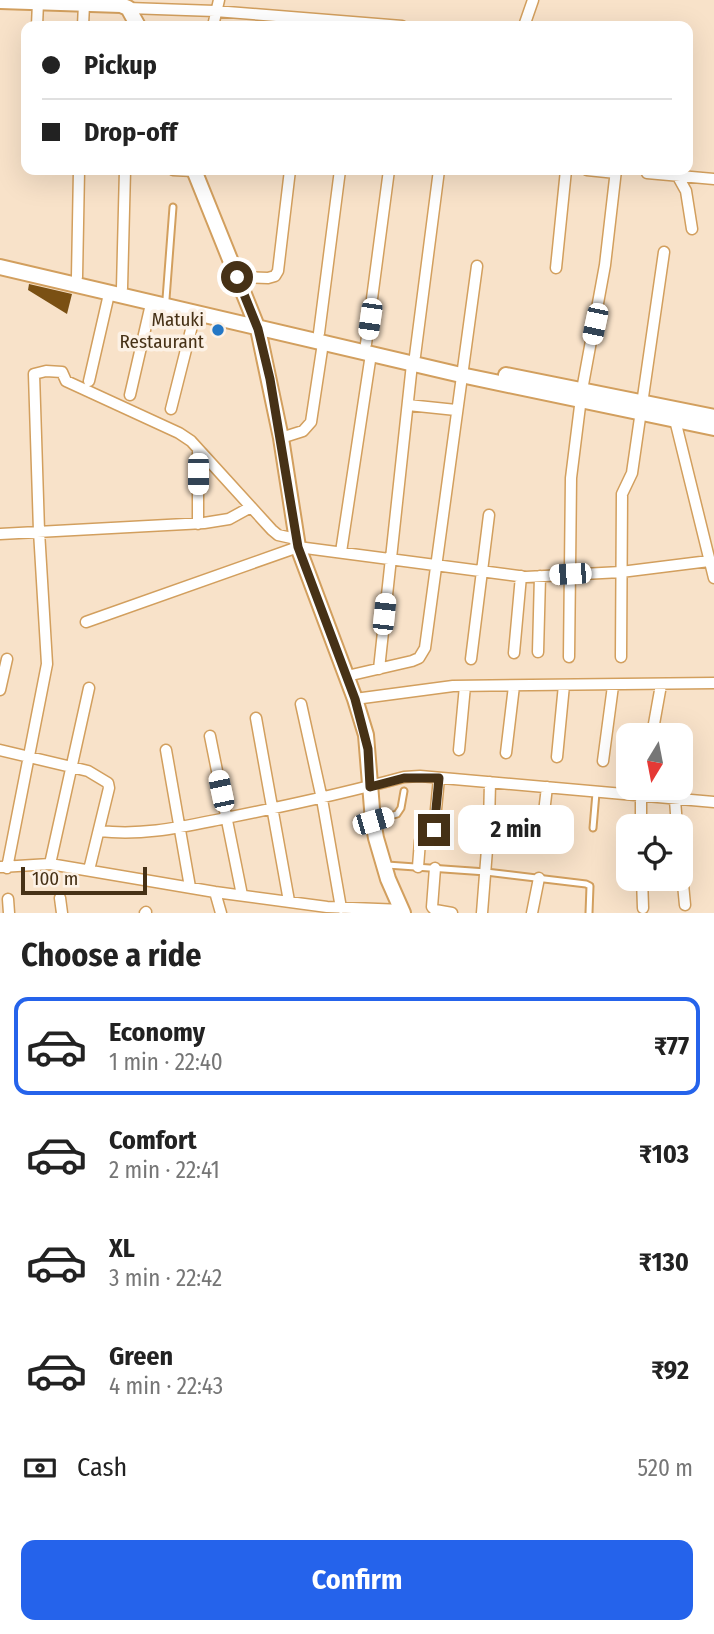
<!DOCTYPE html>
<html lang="en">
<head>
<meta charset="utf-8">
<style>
  body { margin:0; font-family:"Fira Sans Condensed",sans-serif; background:#f6f6f6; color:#222; height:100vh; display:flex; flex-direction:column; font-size:26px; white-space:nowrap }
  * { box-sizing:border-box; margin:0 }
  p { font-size:23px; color:#767676 }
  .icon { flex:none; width:38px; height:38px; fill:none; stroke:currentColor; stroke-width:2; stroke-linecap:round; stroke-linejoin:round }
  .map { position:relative; height:913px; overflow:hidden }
  .side { display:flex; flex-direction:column; background:#fff; flex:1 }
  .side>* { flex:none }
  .guide { position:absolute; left:21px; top:21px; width:672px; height:154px; border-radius:14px; box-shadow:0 7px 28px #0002; display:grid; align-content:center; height:154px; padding:0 21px; background:#fff }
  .needle { width:46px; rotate:190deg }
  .controls { position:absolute; left:616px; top:723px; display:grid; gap:14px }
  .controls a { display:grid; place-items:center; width:77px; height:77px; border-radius:14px; background:#fff; box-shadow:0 7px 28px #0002; font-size:35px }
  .scale { position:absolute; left:21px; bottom:18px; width:126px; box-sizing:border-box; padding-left:7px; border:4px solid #463116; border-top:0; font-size:19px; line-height:24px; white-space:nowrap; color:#463116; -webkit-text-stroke:5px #fcf1e5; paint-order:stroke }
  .end { position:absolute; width:32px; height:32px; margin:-16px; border:9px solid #463116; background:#fff; box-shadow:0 0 0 4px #fff }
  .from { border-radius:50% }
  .bubble { position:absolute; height:49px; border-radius:14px; background:#fff; box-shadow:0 7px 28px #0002; font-size:23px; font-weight:700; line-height:49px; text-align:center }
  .car { position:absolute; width:21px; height:42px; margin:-21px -10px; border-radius:9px; box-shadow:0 0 5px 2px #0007; background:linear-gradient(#fff 24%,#345 0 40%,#fff 0 76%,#345 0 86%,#fff 0) }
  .guide b { display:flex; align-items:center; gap:24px; height:66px; font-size:26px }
  .guide b+b { border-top:2px solid #e0e0e0 }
  .guide i { width:18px; height:18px; background:#222 }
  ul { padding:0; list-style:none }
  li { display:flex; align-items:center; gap:21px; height:98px; margin:0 14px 10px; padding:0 7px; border:4px solid transparent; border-radius:14px }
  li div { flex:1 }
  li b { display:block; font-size:26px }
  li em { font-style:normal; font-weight:700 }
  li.selected { border-color:#2563eb }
  li>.icon { width:63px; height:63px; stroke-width:1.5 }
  h2 { padding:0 21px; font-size:32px; line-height:84px }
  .pay { display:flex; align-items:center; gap:18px; height:77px; padding:0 21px; font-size:26px }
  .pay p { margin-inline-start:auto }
  .button { display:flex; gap:14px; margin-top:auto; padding:14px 21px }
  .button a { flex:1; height:80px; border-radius:14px; background:#2563eb; color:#fff; font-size:28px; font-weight:700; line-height:80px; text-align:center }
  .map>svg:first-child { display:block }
  .building { fill:#7a5013 }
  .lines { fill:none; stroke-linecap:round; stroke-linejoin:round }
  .lane-casing { stroke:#d29f5e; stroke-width:9 }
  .street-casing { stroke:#d29f5e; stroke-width:13 }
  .secondary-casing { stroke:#d29f5e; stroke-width:18 }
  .lane { stroke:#fff; stroke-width:5 }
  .street { stroke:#fff; stroke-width:10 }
  .secondary { stroke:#fff; stroke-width:14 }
  .route { stroke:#463116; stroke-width:9 }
  .poi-dot { fill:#2477c5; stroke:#fcf1e5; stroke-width:2.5 }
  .labels { text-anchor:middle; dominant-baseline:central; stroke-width:7; stroke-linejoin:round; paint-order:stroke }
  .poi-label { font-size:19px; fill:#463116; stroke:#fcf1e5; text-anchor:end }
</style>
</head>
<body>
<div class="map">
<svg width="714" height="913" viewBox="0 0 714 913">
  <rect width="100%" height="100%" fill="#f8e2c9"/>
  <!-- building -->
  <path class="building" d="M29 284 72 294 67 314 28 290Z"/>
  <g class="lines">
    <!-- lane casing -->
    <g class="lane-casing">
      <path id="lane" d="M166 299 173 207
        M376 820 397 814 401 808 404 791
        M593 828 596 793
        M387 865 486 872 586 884 590 886 589 913"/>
    </g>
    <!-- street casing -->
    <g class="street-casing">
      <path id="street" d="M128 8 215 11 402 26
        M37 26 38 2
        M83 26 84 4
        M213 26 219 0
        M524 26 533 0
        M173 170 194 171
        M587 170 616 173
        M647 173 714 179
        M676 173 686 191 692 229
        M556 268 566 170
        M77 277 79 170
        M237 277 268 278 275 276 278 271 290 170
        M122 288 125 170
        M319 333 340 170
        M366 344 389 170
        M415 356 439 170
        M89 381 109 294
        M130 395 151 304
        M408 405 456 410
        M171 409 195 314
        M675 420 714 578
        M281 438 303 431 311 422 323 343
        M198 450V524
        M0 534 204 523 229 519 249 508
        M341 552 371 354
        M86 622 298 547 526 577 621 572 709 561
        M538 652 540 576
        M514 653 521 576
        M569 657 571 478 582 390 605 265 616 170
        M621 657 622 494 632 473 664 252
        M471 659 489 515
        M379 669 412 364
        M347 676 412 661 419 658 425 648 477 266
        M0 690 7 659
        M355 699 453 686 714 683
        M301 704 322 799 341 908
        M256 718 289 901
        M652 735 661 685
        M210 736 242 895
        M0 750 88 771 108 783 109 788 89 870
        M166 750 190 887
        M459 750 465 686
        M506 753 514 686
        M557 757 564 685
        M603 761 613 686
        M641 797V826
        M675 800 677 826
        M99 831C145 836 181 827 226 818 286 806 345 793 404 777L420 776 714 802
        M540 846 547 787
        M681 863 685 905
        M50 864 89 688
        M1 867 50 864 215 892 327 907 403 910
        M418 867 420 841 430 836 434 830 439 778
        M7 868 47 664 39 531 34 374 46 371 62 372 66 381 179 433 191 441 272 530 278 535 296 539
        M435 868 432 907 435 910 452 913
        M642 878 643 908
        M215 892 221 913
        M60 898 62 913
        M8 899 9 913
        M145 913 146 912
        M482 913 489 824 490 782
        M532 913 539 878"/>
    </g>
    <!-- secondary casing -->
    <g class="secondary-casing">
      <path id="secondary" d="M0 1 121 5 128 8 138 26
        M194 170 258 329 281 438 298 547 355 699 366 735 373 821 376 838 388 879 403 913
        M0 267 461 375 714 428
        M506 375 714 417"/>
    </g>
    <!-- lane -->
    <use href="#lane" class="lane"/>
    <!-- street -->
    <use href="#street" class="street"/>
    <!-- secondary -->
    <use href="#secondary" class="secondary"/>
  </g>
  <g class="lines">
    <!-- route -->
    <path class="route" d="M237 277 258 329 270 379 298 547 355 699 368 749 370 787 404 778H439L434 830"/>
  </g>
  <!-- markers -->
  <circle class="poi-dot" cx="218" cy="330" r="7"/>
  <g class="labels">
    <!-- poi labels -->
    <g class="poi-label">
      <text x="204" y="319">Matuki<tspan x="204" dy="22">Restaurant</tspan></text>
    </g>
  </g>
</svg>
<div class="controls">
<a><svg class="needle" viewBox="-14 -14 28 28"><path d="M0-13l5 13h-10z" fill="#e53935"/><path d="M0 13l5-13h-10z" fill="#767676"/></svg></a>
<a><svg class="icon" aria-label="locate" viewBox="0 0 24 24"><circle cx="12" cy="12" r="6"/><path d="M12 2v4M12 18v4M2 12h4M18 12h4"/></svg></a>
</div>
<div class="scale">100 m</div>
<i class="end from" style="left:237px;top:277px"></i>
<i class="end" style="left:434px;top:830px"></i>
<div class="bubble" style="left:458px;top:805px;width:116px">2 min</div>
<i class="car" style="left:370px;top:319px;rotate:188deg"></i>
<i class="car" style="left:595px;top:324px;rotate:192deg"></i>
<i class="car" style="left:198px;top:474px;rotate:180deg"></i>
<i class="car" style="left:570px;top:574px;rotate:267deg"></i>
<i class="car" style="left:384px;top:614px;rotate:6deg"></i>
<i class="car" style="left:221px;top:791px;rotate:348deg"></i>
<i class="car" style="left:373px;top:821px;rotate:74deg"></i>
<div class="guide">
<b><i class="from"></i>Pickup</b>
<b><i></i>Drop-off</b>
</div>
</div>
<section class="side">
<h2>Choose a ride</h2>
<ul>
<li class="selected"><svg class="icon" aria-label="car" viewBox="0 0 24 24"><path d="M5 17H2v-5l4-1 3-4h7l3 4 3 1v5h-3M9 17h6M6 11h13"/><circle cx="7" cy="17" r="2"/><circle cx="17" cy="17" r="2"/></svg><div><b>Economy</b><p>1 min · 22:40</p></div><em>₹77</em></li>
<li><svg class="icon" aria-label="car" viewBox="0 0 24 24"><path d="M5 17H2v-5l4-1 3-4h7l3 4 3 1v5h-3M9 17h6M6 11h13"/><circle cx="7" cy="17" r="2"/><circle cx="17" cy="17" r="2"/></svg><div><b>Comfort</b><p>2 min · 22:41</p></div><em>₹103</em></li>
<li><svg class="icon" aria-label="car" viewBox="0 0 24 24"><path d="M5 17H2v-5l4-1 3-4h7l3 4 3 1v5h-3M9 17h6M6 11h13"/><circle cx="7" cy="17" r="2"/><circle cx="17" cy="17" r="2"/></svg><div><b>XL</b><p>3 min · 22:42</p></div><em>₹130</em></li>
<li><svg class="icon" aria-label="car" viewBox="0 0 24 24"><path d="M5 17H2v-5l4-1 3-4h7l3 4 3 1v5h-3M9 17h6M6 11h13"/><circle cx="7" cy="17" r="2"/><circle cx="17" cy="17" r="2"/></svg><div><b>Green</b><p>4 min · 22:43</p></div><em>₹92</em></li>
</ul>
<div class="pay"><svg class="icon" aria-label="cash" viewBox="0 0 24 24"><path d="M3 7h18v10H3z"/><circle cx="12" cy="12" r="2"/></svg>Cash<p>520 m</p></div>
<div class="button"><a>Confirm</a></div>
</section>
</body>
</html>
